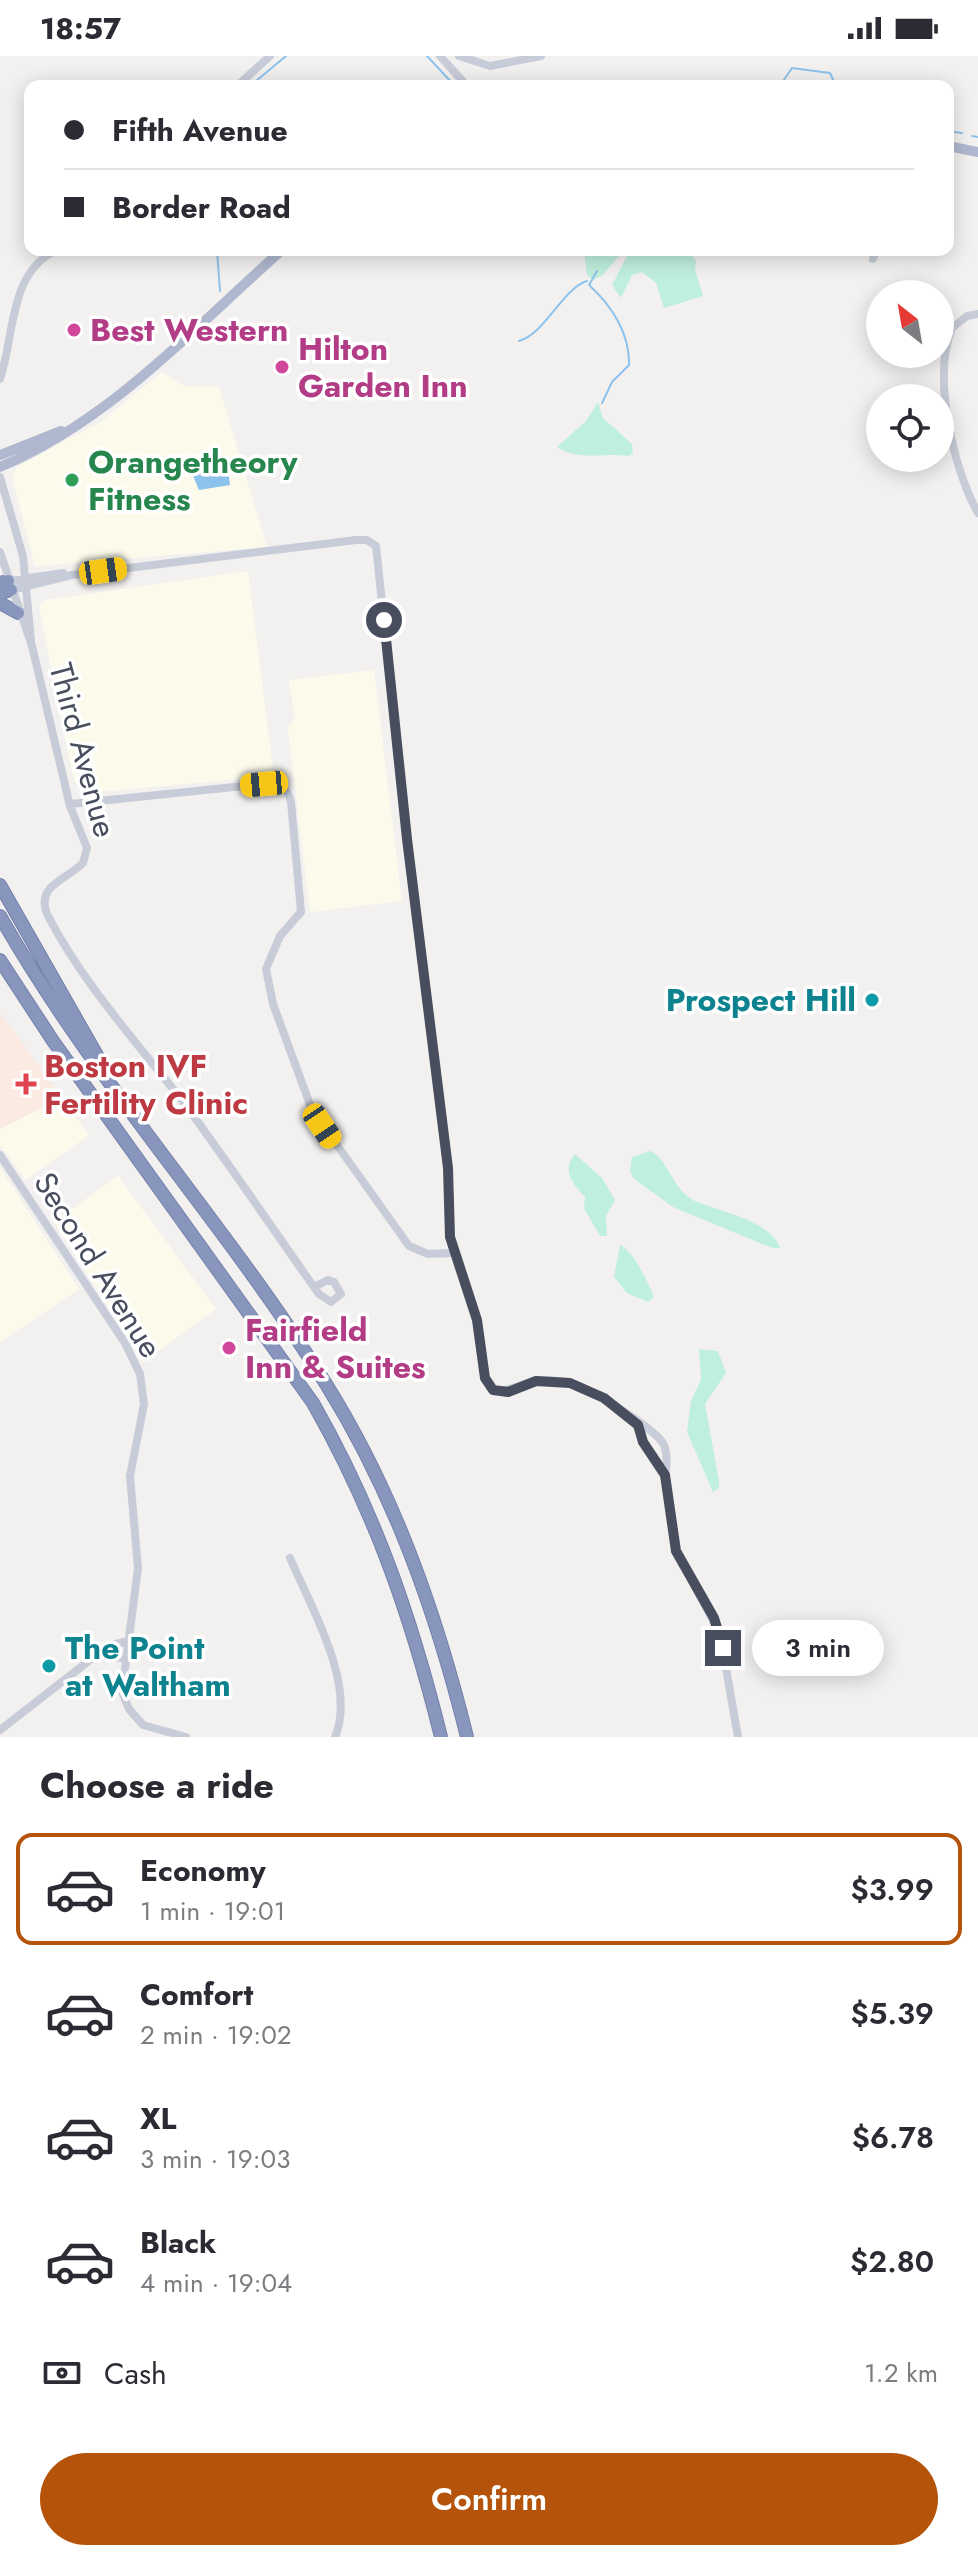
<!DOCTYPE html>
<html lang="en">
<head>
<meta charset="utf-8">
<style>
  body { margin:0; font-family:Jost,sans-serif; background:#f7f7f7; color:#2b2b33; height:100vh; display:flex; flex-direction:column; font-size:30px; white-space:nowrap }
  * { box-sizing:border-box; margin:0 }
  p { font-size:26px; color:#7c7c81 }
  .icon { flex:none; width:44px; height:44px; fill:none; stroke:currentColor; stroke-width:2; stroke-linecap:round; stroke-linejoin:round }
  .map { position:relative; height:1681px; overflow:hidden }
  .panel { display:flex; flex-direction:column; background:#fff; flex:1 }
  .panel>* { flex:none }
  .hud { position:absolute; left:24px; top:24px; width:930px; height:176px; border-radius:16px; box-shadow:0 4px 20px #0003; display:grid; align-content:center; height:176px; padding:0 40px; background:#fff }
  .needle { width:52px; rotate:329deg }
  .buttons { position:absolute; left:866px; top:224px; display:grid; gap:16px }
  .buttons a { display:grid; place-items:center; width:88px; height:88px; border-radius:50%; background:#fff; box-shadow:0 4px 20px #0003; font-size:40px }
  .end { position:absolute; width:36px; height:36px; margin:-18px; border:10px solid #484e5e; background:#fff; box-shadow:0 0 0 4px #fff }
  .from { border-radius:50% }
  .bubble { position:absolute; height:56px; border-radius:28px; background:#fff; box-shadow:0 4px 20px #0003; font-size:26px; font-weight:600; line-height:56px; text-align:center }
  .car { position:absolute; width:24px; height:48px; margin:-24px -12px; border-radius:10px; box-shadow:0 0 6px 2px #0007; background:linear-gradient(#f5c518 24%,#345 0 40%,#f5c518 0 76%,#345 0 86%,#f5c518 0) }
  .hud b { display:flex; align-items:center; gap:28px; height:76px; font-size:30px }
  .hud b+b { border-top:2px solid #e1e1e2 }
  .hud i { width:20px; height:20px; background:#2b2b33 }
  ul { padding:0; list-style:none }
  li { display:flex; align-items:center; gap:24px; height:112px; margin:0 16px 12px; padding:0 24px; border:4px solid transparent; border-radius:16px }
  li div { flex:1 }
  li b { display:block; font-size:30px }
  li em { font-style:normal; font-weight:600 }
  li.on { border-color:#b45309 }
  li>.icon { width:72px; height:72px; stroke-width:1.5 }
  h2 { padding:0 40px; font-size:36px; line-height:96px }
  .pay { display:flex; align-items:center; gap:20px; height:88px; padding:0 40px; font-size:30px }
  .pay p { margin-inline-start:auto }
  .button { display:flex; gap:16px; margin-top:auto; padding:16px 40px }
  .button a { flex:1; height:92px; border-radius:48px; background:#b45309; color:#fff; font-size:32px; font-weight:600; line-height:92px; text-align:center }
  .status { display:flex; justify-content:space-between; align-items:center; height:56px; padding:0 40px; background:#fff; direction:ltr }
  .status svg { height:22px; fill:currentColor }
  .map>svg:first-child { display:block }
  .commercial { fill:#fcfbeb }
  .medical { fill:#fbeae2 }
  .green { fill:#bfefdd }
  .water { fill:#8dc2ec }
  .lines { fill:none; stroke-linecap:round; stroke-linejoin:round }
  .stream { stroke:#8dc2ec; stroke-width:2 }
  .highway-casing { stroke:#7481aa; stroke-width:14 }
  .minor { stroke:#c7ccd8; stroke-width:8 }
  .major { stroke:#b0b8cf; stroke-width:10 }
  .highway { stroke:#8896be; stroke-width:12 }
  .route { stroke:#484e5e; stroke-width:10 }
  .hotel-dot { fill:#d1479c; stroke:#fff; stroke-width:3 }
  .leisure-dot { fill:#2e9e5b; stroke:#fff; stroke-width:3 }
  .culture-dot { fill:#0f9aa8; stroke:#fff; stroke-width:3 }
  .health-dot { fill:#e0444e; stroke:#fff; stroke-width:3 }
  .labels { text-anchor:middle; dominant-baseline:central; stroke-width:7; stroke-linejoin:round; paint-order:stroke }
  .hotel-label { font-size:32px; font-weight:bold; fill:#b23c85; stroke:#fff; text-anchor:start }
  .leisure-label { font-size:32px; font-weight:bold; fill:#27864d; stroke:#fff; text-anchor:start }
  .street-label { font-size:32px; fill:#484e5e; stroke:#fff }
  .culture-label { font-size:32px; font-weight:bold; fill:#0d838f; stroke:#fff; text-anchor:end }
  .health-label { font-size:32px; font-weight:bold; fill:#be3a42; stroke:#fff; text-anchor:start }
</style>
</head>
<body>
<div class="status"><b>18:57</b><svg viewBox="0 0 49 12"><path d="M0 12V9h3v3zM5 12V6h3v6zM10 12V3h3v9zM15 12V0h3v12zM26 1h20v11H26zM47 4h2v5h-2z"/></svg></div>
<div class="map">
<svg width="978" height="1681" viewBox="0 0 978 1681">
  <rect width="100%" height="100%" fill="#f3f1f0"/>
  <!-- commercial -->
  <path class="commercial" d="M162 316 184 330 219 331 267 491 35 510 12 421 17 411 101 366Z
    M248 515 274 720 86 737 80 734 74 724 60 659 39 550 46 544Z
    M374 614 402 845 310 856 288 672 295 662 289 624Z
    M61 1042 89 1079 26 1124 0 1089V1073Z
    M0 1112 79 1233 0 1286Z
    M118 1120 216 1253 143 1306 54 1166Z"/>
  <!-- medical -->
  <path class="medical" d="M0 956 61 1042 0 1073Z"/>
  <!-- green -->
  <path class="green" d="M584 194H622V196L603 219 593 224 587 219Z
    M627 194H688L696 205 695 213 703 240 664 252 656 227 642 216 632 219 621 242 612 229 628 198Z
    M598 346 603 362 632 388 633 397 629 400C604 396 581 406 557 391L586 365Z
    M650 1095C668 1102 672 1134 695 1145 716 1154 773 1166 780 1192H772L673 1151 634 1123 630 1116 632 1101Z
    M575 1098 602 1122 615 1144 606 1160 607 1180H600L584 1152 585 1141C573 1128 561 1115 575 1098Z
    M620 1189C634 1196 648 1226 654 1241L648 1246 627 1237 614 1221Z
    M699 1293 718 1295 726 1317 705 1348 719 1425V1432L713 1436 687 1376 691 1345 701 1324Z"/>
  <!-- water -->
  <path class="water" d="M218 395 228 414 230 429 199 434 193 420Z"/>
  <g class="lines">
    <!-- stream -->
    <path class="stream" d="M427 0 455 30
      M256 25 286 0
      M783 25 792 12 830 17 836 30
      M948 75 962 77
      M972 80 978 81
      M217 194 220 235
      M597 215 589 229C611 249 630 277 629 309L612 326 602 347
      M519 285C545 278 563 232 587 225"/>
    <!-- highway casing -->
    <g class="highway-casing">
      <path id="highway" d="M0 527 8 525
        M0 537 11 534
        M0 547 18 557
        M0 829 98 1001
        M0 860C94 1026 225 1166 326 1328 394 1437 436 1556 467 1681
        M0 904 53 985 313 1347C375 1456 411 1560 441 1681"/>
    </g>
    <!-- minor -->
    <path class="minor" d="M440 0 467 30
      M459 0 490 10 541 0
      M237 30 270 0
      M873 203 876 194
      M978 258 967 260 952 272C932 320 953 413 978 457
      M0 323C15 279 8 218 56 194
      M0 421 23 500 31 585
      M0 496 32 590 70 750 87 792 83 807C66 824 36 829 47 858 83 928 136 985 184 1047 230 1109 274 1175 319 1238L331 1246 341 1238 334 1226 328 1224 314 1231
      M8 525 63 517
      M11 534 72 519 356 484H367L376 490 407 783 448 1112 450 1181 477 1264 485 1322 493 1334C510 1336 518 1329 535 1325 543 1323 557 1325 566 1326 585 1329 657 1373 664 1389 668 1399 667 1409 665 1419L676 1495 720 1578 738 1681
      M70 748 264 728C279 728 288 731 291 746L301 856 280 880 266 913 273 948 312 1054 409 1190 428 1198 452 1197
      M0 1099 125 1287 140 1318 144 1348 130 1420 138 1512 122 1636 129 1653 143 1669 186 1681
      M638 1369 643 1386 665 1419
      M290 1502C311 1551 357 1629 335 1681
      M97 1601 125 1602
      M0 1674 108 1590 128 1585"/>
    <!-- major -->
    <path class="major" d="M948 90 978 96
      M0 399 61 375
      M0 411C110 365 194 272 282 194"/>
    <!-- highway -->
    <use href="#highway" class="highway"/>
  </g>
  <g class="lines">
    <!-- route -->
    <path class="route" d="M384 564 407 783 448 1112 450 1181 477 1264 485 1322 493 1334 508 1336 536 1325 570 1327 604 1342 638 1369 643 1386 665 1419 676 1495 714 1562 723 1592"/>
  </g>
  <!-- markers -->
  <g class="hotel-dot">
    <circle cx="74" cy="274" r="8"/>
    <circle cx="282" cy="311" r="8"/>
    <circle cx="229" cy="1292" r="8"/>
  </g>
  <circle class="leisure-dot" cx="72" cy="424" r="8"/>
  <g class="culture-dot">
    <circle cx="872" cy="944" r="8"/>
    <circle cx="49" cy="1610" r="8"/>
  </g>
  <path class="health-dot" d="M22 1016h8v8h8v8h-8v8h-8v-8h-8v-8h8z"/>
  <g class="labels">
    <!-- hotel labels -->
    <g class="hotel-label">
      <text x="90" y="274">Best Western</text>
      <text x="298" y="293">Hilton<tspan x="298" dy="37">Garden Inn</tspan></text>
      <text x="245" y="1274">Fairfield<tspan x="245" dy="37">Inn &amp; Suites</tspan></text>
    </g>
    <!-- leisure labels -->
    <g class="leisure-label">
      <text x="88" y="406">Orangetheory<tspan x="88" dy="37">Fitness</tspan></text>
    </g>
    <!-- street labels -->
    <g class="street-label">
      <text transform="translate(83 694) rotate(75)">Third Avenue</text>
      <text transform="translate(98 1209) rotate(58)">Second Avenue</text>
    </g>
    <!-- culture labels -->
    <g class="culture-label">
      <text x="856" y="944">Prospect Hill</text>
      <text x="65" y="1592" text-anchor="start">The Point<tspan x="65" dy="37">at Waltham</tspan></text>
    </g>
    <!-- health labels -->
    <g class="health-label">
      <text x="44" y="1010">Boston IVF<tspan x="44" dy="37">Fertility Clinic</tspan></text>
    </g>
  </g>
</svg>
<div class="buttons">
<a><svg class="needle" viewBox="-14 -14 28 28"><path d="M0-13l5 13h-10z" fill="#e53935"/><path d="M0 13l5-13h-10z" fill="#7c7c81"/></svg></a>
<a><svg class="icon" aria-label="locate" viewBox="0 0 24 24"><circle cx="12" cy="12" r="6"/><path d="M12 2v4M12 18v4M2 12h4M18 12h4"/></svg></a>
</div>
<i class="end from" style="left:384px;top:564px"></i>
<i class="end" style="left:723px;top:1592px"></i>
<div class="bubble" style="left:752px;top:1564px;width:132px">3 min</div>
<i class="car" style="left:103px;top:515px;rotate:82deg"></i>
<i class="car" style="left:264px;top:728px;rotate:265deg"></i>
<i class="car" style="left:322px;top:1070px;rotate:146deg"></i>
<div class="hud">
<b><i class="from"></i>Fifth Avenue</b>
<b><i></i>Border Road</b>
</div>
</div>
<section class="panel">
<h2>Choose a ride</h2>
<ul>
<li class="on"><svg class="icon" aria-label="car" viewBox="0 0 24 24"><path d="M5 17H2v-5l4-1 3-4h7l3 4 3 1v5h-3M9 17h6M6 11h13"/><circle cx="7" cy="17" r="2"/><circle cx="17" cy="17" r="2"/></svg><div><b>Economy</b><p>1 min · 19:01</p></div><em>$3.99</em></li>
<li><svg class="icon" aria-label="car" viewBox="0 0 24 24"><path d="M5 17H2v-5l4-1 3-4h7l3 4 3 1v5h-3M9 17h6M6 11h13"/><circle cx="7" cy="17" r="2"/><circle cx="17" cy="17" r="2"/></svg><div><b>Comfort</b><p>2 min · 19:02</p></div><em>$5.39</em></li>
<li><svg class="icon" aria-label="car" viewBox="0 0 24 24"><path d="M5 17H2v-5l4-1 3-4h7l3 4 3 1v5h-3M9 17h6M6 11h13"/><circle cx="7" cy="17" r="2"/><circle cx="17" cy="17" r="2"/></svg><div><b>XL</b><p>3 min · 19:03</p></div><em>$6.78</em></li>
<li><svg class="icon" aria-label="car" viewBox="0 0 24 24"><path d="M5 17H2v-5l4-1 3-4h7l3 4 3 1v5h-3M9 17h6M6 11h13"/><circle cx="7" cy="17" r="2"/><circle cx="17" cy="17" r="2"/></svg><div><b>Black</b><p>4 min · 19:04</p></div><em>$2.80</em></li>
</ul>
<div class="pay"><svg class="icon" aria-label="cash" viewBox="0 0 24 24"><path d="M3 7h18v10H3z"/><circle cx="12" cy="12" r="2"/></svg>Cash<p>1.2 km</p></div>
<div class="button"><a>Confirm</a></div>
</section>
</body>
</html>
